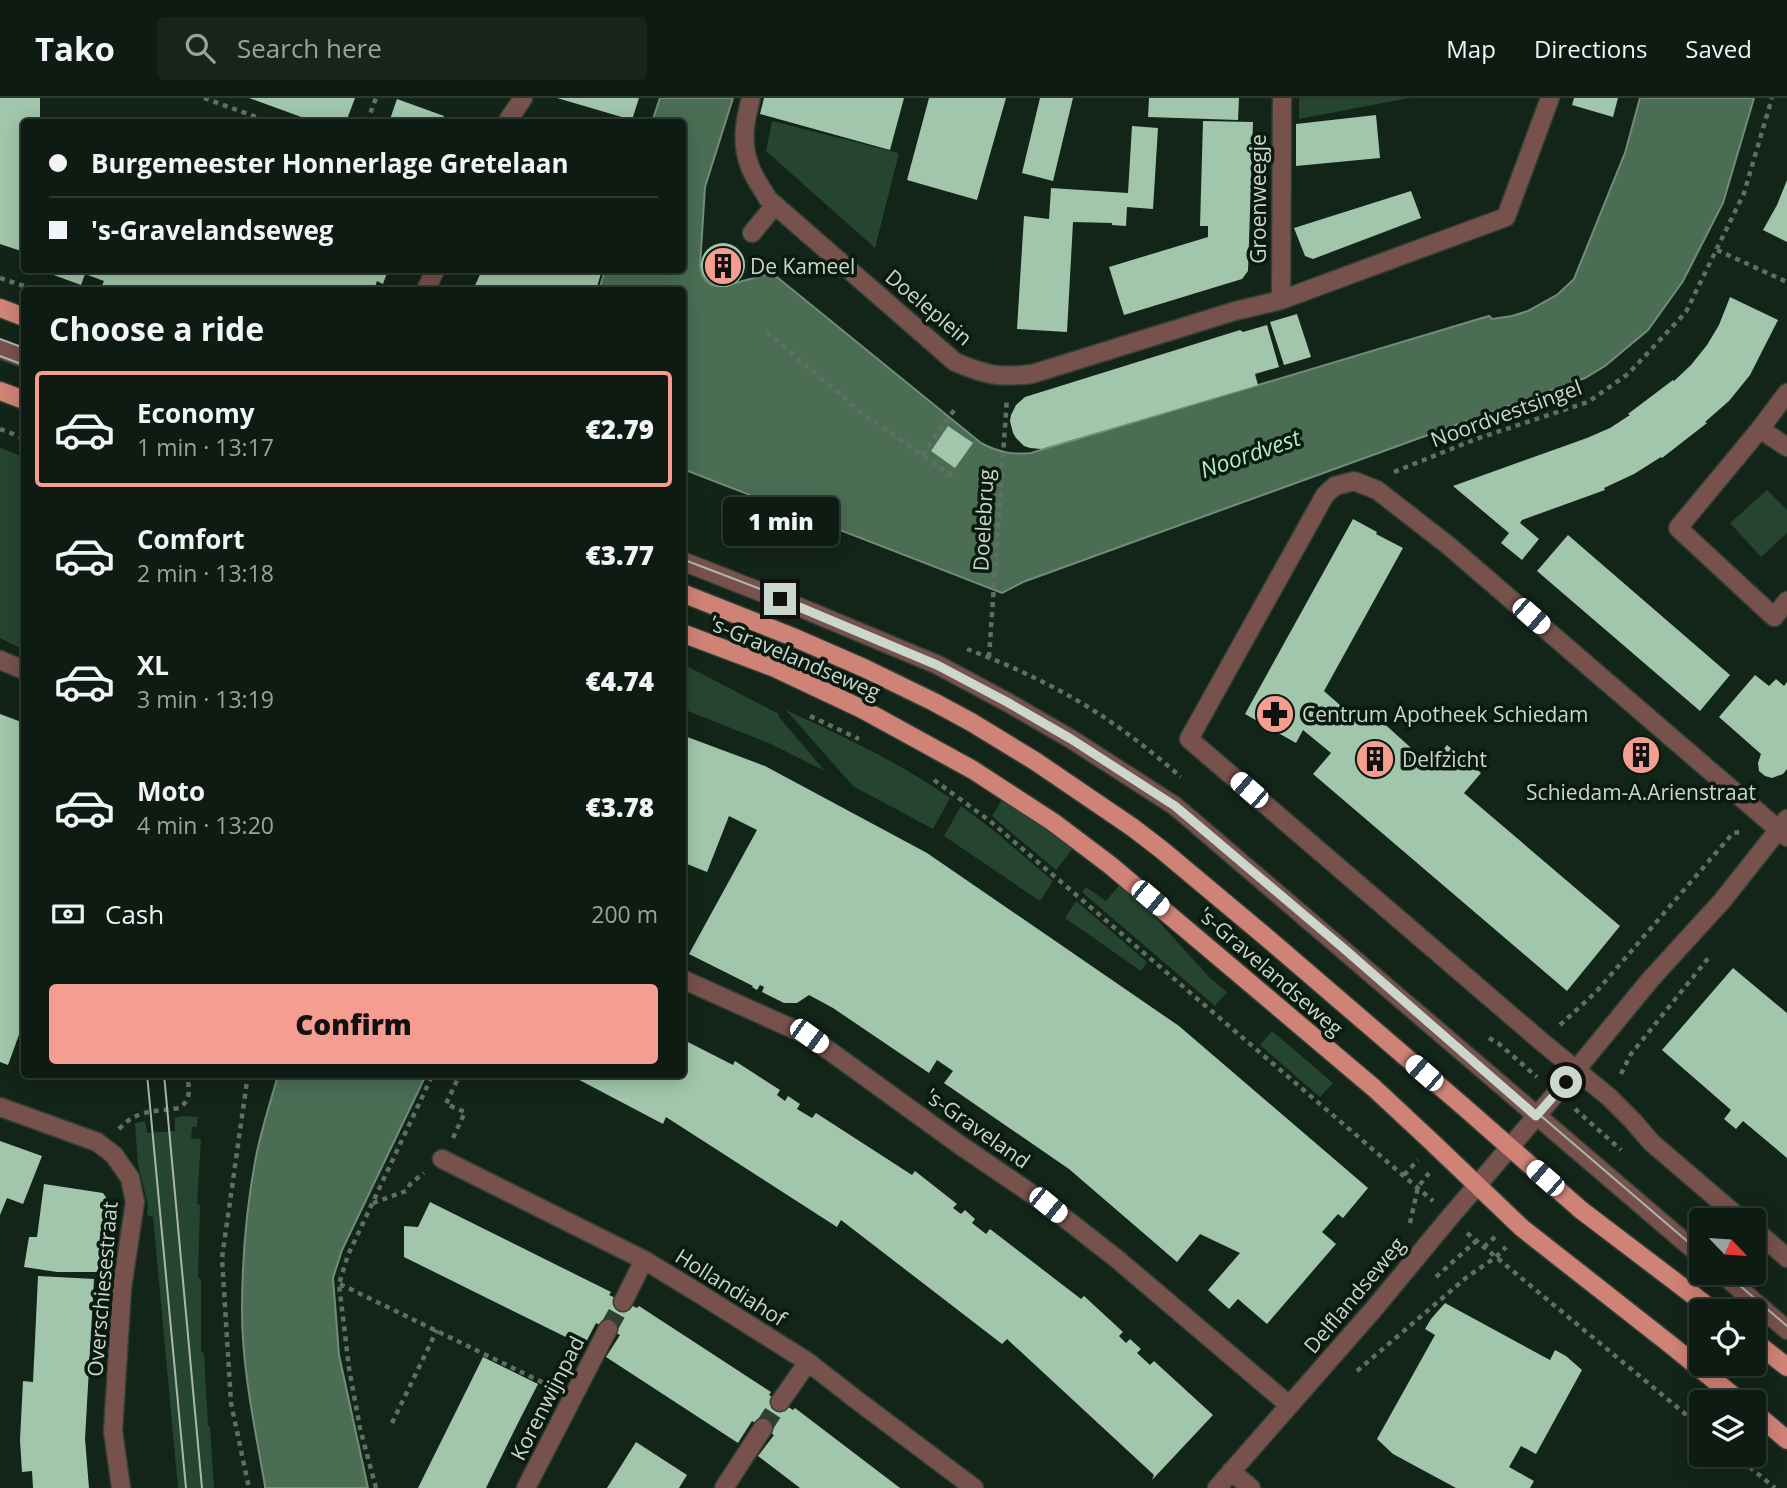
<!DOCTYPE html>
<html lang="en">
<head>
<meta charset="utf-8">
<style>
  body { margin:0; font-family:"Open Sans",sans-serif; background:#17241b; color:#f1f3f6; height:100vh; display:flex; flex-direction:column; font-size:26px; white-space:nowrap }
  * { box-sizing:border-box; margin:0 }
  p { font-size:23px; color:#9ba19f }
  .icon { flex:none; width:38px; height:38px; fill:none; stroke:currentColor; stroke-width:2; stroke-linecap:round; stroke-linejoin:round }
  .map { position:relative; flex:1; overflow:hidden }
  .side { position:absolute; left:21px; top:189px; width:665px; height:791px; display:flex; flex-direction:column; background:#0e1b12; border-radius:7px; box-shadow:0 4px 18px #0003,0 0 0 2px #2e3932 }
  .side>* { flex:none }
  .top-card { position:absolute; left:21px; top:21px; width:665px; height:154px; border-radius:7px; box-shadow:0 4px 18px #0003,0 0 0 2px #2e3932; display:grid; align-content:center; height:154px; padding:0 28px; background:#0e1b12 }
  .needle { width:46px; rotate:115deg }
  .controls { position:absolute; left:1689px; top:1110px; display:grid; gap:14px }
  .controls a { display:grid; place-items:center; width:77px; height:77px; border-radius:7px; background:#0e1b12; box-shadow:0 4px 18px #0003,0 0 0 2px #2e3932; font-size:35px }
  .end { position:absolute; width:32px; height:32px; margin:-16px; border:9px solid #cbd6cd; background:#111; box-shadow:0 0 0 4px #111 }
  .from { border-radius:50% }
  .bubble { position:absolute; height:49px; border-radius:7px; background:#0e1b12; box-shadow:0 4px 18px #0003,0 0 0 2px #2e3932; font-size:23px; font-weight:800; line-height:49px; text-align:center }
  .car { position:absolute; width:21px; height:42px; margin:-21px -10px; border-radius:9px; box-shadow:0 0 5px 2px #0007; background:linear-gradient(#fff 24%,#345 0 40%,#fff 0 76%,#345 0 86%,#fff 0) }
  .top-card b { display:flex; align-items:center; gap:24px; height:66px; font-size:26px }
  .top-card b+b { border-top:2px solid #2e3932 }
  .top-card i { width:18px; height:18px; background:#f1f3f6 }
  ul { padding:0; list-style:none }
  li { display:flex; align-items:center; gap:21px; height:116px; margin:0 14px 10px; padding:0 14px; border:4px solid transparent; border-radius:7px }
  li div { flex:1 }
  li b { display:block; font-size:26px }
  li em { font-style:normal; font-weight:800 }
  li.active { border-color:#f59d90 }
  li>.icon { width:63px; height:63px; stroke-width:1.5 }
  h2 { padding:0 28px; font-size:32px; line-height:84px }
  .pay { display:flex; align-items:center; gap:18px; height:77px; padding:0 28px; font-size:26px }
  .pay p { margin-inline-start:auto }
  .action { display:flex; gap:14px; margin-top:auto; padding:14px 28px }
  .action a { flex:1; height:80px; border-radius:7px; background:#f59d90; color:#111; font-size:28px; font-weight:800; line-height:80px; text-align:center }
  header { display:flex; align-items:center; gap:42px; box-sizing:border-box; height:98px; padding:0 35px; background:#0e1b12; border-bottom:2px solid #2e3932 }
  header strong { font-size:33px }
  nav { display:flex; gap:38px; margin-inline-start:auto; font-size:24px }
  .search { width:490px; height:63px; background:#17241b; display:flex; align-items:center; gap:18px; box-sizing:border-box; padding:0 24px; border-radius:7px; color:#9ba19f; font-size:26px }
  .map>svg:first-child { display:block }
  .green { fill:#264530 }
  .water { fill:#4a6d54; stroke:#718c78; stroke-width:2 }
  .building { fill:#a1c6ab }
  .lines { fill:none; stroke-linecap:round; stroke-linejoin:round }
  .minor-tunnel { stroke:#2f3f33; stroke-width:18; stroke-dasharray:18 9; stroke-linecap:butt }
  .minor-casing { stroke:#304035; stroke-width:21 }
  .major-casing { stroke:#304035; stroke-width:21 }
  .path { stroke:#606f64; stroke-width:4.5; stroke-dasharray:5 5; stroke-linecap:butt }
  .minor { stroke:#77514c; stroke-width:18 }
  .major { stroke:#cf8276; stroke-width:18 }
  .tram { stroke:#aab6ad; stroke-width:2 }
  .route { stroke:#cbd6cd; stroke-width:9 }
  .labels { text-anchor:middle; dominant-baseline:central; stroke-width:7; stroke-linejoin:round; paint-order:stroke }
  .street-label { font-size:21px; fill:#cbd6cd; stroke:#0a1a0f }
  .poi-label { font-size:21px; fill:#cbd6cd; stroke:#0a1a0f; text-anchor:start }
  .water-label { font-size:23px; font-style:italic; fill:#b2eec2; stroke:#0a1a0f }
</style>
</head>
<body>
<header>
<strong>Tako</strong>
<div class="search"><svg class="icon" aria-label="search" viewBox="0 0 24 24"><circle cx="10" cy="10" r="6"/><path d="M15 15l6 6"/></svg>Search here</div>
<nav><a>Map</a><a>Directions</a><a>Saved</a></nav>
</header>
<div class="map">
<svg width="1787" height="1390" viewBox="0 0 1787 1390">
  <rect width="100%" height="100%" fill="#132418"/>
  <!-- green -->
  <path class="green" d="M1299 0H1409L1299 21Z
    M772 23 899 55 875 150 766 53Z
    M0 350 24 359V552L0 540Z
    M1767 392 1787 412V435L1761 459 1730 425Z
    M683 566 779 616 778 618 825 673 771 646 683 611Z
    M786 612C842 638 899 664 950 700L933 731 853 688Z
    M1003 700 1074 749 1056 772 992 718Z
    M961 708 993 732 1053 783 1040 803 944 738Z
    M1121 785 1130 792 1210 880 1227 894 1215 908 1082 794 1086 789 1106 803Z
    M1076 803 1147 864 1141 873 1065 820Z
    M1272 933 1333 985 1320 999 1260 947Z
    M182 1018 198 1019 197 1029H192L191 1040 201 1041 197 1106 200 1107 198 1180 201 1181V1254L204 1255 208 1328 210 1329 214 1390H178L153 1119 147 1117 148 1107 138 1066 135 1025 145 1023 147 1035 175 1033V1020Z"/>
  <!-- water -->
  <path class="water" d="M660 0H733L705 89 700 168C704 193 721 190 739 184 750 181 761 178 772 175L981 345C998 354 1012 357 1031 355L1489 218 1492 221 1512 218 1528 213 1557 197 1574 181 1625 55 1640 0H1754L1723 105 1683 183 1648 232 1605 268 1585 280 1023 484 1002 495 683 371 682 192H599L605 172H682V24H652Z
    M278 977H426L342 1152 333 1180 339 1257 368 1390H265V1388C255 1330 242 1271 242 1213 242 1163 246 1113 255 1064 260 1035 270 1006 278 977Z"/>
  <!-- building -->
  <path class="building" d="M0 0H40V24H24V154L0 146Z
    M249 0H355L346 24H315Z
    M557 0H639L632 22Z
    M764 0H904L890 52 760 16Z
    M929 0H1006L977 102 907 82Z
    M1040 0H1073L1053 83 1022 75Z
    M1149 0H1239L1238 22 1148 19Z
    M1574 0H1618L1613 19 1572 7Z
    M397 1 444 18 441 24H389Z
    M1376 17 1380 60 1296 68V26Z
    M1203 23 1253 24 1248 173 1242 181 1124 217 1109 169 1208 139V128H1200Z
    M1132 28 1158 30 1153 111 1127 109 1126 128 1112 127V125L1073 124 1067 234 1017 231 1024 118 1049 121 1051 90 1128 95Z
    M1787 82V144L1763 132 1777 107Z
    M1411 93 1421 120 1313 161 1305 158 1294 130Z
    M701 167a22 22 0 1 1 44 0a22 22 0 1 1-44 0Z
    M40 172H388L383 186 377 183 374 192H100L104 183 85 176 81 187Z
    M482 172H602L596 192H473Z
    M1730 199 1778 222 1750 277 1729 303 1705 324 1707 325 1662 360 1661 359 1634 376 1604 390 1605 392 1522 422 1520 425 1539 441 1522 462 1501 445 1509 435 1453 388 1587 340 1610 330 1630 317 1628 316 1673 282 1674 283 1691 267 1707 247 1719 227Z
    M1297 216 1311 259 1284 267 1270 224Z
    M1267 227 1279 269 1255 276 1258 287 1041 351 1030 350 1024 348 1016 340 1013 335 1010 323 1011 317 1016 307 1025 299 1240 232 1243 234Z
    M948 328 973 345 955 370 931 353Z
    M1353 421 1377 434 1376 436 1403 450 1324 593 1359 624 1369 612 1430 667 1447 647 1481 675 1464 695 1620 828 1567 893 1313 676 1331 655 1303 632 1296 645 1245 616Z
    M1568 437 1730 577 1700 613 1537 473Z
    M1755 577 1769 588 1776 581 1784 588 1787 584V671L1783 676 1772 680 1765 678 1759 673 1758 665 1761 656 1719 619Z
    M0 616 24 625V923L8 967 0 964Z
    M682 637 765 668 927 755 1179 928 1368 1090 1343 1120 1338 1116 1322 1134 1336 1146 1267 1226 1238 1201 1229 1211 1208 1192 1240 1155 1200 1136 1177 1164 1069 1071 944 985 953 973 937 962 929 975 833 910 809 897 797 905H784L762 894 764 889 760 887 757 892 752 889 753 888 689 856 757 732 729 718 707 774 682 764Z
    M1644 644 1653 652 1637 670 1628 663Z
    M1733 870 1787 915V1060L1743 1023 1736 1031 1724 1021 1731 1012 1662 952Z
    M682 941 733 967 735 963 780 992 777 997 785 1003 788 998 800 1006 797 1011 812 1020 816 1015 912 1077 915 1073 957 1106 953 1110 961 1116 965 1112 975 1121 972 1125 986 1136 990 1131 1081 1201 1084 1198 1123 1234 1119 1238 1126 1245 1130 1241 1141 1251 1137 1255 1150 1267 1154 1263 1213 1317 1152 1382 1154 1377 1007 1241 1002 1246 841 1122 837 1129 666 1019 663 1026 568 976H682Z
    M0 1043 42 1058 23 1106 7 1100 0 1117Z
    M44 1086 103 1095 107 1101 101 1174H57L24 1169 29 1139H37Z
    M430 1104 611 1194 609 1197 637 1210 639 1208 771 1294 769 1297 793 1312 795 1310 900 1390H800L758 1358 774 1337 752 1323 738 1345 606 1259 620 1237 596 1225 584 1248 404 1159V1128L418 1129Z
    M38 1178 94 1181 85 1341 89 1390H33L32 1373 22 1374 20 1342 23 1283 33 1284Z
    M1445 1205 1550 1262 1555 1252 1566 1258 1582 1272 1536 1356 1521 1348 1509 1369 1534 1383 1530 1390H1456L1393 1356 1377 1341 1435 1237 1425 1231 1431 1221Z
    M483 1259 538 1286 517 1327 486 1390H418Z
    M636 1344 687 1377 679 1390H607Z"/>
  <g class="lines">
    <!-- minor-tunnel -->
    <path class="minor-tunnel" d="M608 1231 623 1204
      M763 1330 780 1304"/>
    <!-- minor casing -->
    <g class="minor-casing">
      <path id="minor" d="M751 0C745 22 741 44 749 66 753 79 762 90 768 101L955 264C986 277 998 280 1032 276L1235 213 1281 202 1506 119 1550 0
        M507 24 523 0
        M752 135 775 107
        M426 192 435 172
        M1281 202 1282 0
        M0 251 24 260
        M1787 295 1760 331 1678 430 1774 519 1787 503
        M1760 331 1787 349
        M682 463 804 511 938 567 1007 604 1071 641 1175 708 1701 1158
        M0 562 24 572
        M682 881 809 938 957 1045 1048 1107 1117 1161 1289 1307
        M0 1009 97 1044 114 1057 130 1080 135 1104 122 1190 113 1333 121 1390
        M442 1061 644 1162 700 1196 808 1264 854 1300 974 1390
        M1742 1122 1652 1045 1633 1023 1609 999 1542 944 1189 641 1325 397 1335 388 1354 383 1377 392 1449 448 1787 739
        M1754 1131 1787 1160
        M1720 1174 1787 1232
        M623 1204 644 1162
        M780 1304 808 1264
        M1231 1373 1251 1390
        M526 1390 608 1231
        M724 1390 763 1330
        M1217 1390 1373 1212 1450 1119 1576 972 1650 882 1722 803 1787 721"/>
    </g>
    <!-- major casing -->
    <g class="major-casing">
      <path id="major" d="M0 210 24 219
        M0 293 24 302
        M682 495 793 539 864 570 934 604 971 624 1035 663 1132 729 1162 752 1266 839 1464 1009 1581 1112 1714 1213
        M682 535 775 570 862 611 973 672 1053 724 1110 767 1374 990 1433 1045 1522 1130 1671 1247 1741 1304
        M1754 1243 1787 1269
        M1754 1314 1787 1342"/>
    </g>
    <!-- path -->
    <path class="path" d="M204 0 270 24
      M367 24 376 0
      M1717 152 1787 184
      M0 180 36 192
      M767 234 858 312 952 378
      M0 331 24 340
      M922 357 957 308
      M1394 374 1476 341 1588 304 1628 276 1686 214 1744 95 1772 0
      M967 551C1015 569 1066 593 1108 622 1133 639 1158 659 1181 679
      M989 559 1007 300
      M810 618 859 641
      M934 682 990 723 1433 1103
      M1560 927 1596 894 1733 735 1742 734
      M1489 940 1498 945 1537 979
      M248 976 222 1160 231 1305 249 1390
      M1621 976 1631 956 1710 858
      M1575 1011 1621 1052
      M119 1031C137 1011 155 1014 179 1010 192 1002 189 990 187 976
      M453 1040 465 1014 446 1006 460 976
      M1404 1077 1418 1062
      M373 1105 406 1093 411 1085 424 1075
      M1410 1125 1418 1089 1429 1075
      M1467 1135 1701 1329
      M1484 1149 1496 1138
      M1436 1179 1476 1143
      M340 1186 552 1289
      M1357 1273 1467 1179 1496 1159 1506 1149
      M392 1325 437 1232
      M1734 1356 1775 1390
      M376 1390 360 1330 349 1270 339 1186 348 1157 433 976"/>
    <!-- minor -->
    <use href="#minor" class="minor"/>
    <!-- major -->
    <use href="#major" class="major"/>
    <!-- tram -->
    <path class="tram" d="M0 241 24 250
      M0 258 24 267
      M682 461 805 508 939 565 1008 602 1072 639 1177 706 1701 1155
      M147 976 186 1390
      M164 976 202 1390
      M1724 1174 1787 1228"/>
  </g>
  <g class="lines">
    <!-- route -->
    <path class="route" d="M780 501 937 567 1007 604 1071 641 1175 708 1342 849 1536 1018 1566 984"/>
  </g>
  <!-- icons -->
  <defs>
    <g id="building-disc" transform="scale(2.0125)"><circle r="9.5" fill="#f59d90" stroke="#0a1a0f"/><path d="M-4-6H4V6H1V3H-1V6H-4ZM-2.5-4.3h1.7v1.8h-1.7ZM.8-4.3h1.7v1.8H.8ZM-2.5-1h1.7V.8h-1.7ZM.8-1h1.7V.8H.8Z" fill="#111"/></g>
    <g id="pharmacy-disc" transform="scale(2.0125)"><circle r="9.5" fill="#f59d90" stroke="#0a1a0f"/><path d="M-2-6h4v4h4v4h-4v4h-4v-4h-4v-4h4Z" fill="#111"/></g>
  </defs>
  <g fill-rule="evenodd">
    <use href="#building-disc" x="723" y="168"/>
    <use href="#pharmacy-disc" x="1275" y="616"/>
    <use href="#building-disc" x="1641" y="657"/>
    <use href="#building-disc" x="1375" y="661"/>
  </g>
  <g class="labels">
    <!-- street labels -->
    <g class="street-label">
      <text transform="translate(1258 101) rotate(-90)">Groenweegje</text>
      <text transform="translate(929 209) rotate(40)">Doeleplein</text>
      <text transform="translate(1506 315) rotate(-20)">Noordvestsingel</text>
      <text transform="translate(983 422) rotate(-87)">Doelebrug</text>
      <text transform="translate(795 559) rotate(23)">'s-Gravelandseweg</text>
      <text transform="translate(1271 873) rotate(41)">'s-Gravelandseweg</text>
      <text transform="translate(978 1030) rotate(35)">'s-Graveland</text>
      <text transform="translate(731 1189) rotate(32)">Hollandiahof</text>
      <text transform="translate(102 1191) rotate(-85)">Overschiesestraat</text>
      <text transform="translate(1354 1197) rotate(-50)">Delflandseweg</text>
      <text transform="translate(547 1300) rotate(-63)">Korenwijnpad</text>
    </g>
    <!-- poi labels -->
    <g class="poi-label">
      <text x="750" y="168">De Kameel</text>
      <text x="1302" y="616">Centrum Apotheek Schiedam</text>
      <text x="1402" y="661">Delfzicht</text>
      <text x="1641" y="694" text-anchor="middle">Schiedam-A.Arienstraat</text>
    </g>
    <!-- water labels -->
    <g class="water-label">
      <text transform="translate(1250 355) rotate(-19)">Noordvest</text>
    </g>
  </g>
</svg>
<div class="controls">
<a><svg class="needle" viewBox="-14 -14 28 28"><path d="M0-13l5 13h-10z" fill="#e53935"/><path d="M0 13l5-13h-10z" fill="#9ba19f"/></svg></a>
<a><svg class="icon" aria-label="locate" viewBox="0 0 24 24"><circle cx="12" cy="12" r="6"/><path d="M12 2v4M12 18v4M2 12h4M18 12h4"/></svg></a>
<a><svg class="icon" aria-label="layers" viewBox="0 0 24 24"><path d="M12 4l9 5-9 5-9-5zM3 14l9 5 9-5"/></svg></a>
</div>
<i class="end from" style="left:1566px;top:984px"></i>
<i class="end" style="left:780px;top:501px"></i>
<div class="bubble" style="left:723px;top:399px;width:116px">1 min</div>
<i class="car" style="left:1531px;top:518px;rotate:131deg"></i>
<i class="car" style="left:1249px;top:692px;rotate:311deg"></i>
<i class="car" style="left:1150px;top:800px;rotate:130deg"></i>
<i class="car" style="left:809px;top:938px;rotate:126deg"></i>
<i class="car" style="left:1424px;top:975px;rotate:311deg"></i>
<i class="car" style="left:1545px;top:1080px;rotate:311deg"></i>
<i class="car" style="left:1048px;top:1107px;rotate:129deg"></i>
<div class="top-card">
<b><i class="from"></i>Burgemeester Honnerlage Gretelaan</b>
<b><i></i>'s-Gravelandseweg</b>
</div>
<section class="side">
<h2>Choose a ride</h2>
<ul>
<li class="active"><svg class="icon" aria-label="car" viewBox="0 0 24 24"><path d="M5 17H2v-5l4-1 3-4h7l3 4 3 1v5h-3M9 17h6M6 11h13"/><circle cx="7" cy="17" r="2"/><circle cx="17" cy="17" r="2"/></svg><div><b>Economy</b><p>1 min · 13:17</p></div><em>€2.79</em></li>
<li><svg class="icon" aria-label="car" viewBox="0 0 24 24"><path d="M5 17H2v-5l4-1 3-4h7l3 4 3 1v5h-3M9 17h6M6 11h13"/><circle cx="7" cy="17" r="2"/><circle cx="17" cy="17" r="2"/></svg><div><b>Comfort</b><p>2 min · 13:18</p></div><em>€3.77</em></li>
<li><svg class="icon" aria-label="car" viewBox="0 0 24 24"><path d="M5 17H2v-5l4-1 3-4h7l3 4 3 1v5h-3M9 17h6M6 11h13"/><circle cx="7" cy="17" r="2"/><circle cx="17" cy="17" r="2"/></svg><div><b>XL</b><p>3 min · 13:19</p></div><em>€4.74</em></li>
<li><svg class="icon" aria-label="car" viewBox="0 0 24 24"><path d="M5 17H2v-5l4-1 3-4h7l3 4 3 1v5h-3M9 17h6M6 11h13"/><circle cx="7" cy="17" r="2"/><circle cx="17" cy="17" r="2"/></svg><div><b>Moto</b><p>4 min · 13:20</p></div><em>€3.78</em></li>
</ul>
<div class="pay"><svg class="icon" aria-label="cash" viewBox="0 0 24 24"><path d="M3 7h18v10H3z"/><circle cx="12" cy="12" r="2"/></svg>Cash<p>200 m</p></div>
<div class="action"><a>Confirm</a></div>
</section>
</div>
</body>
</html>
